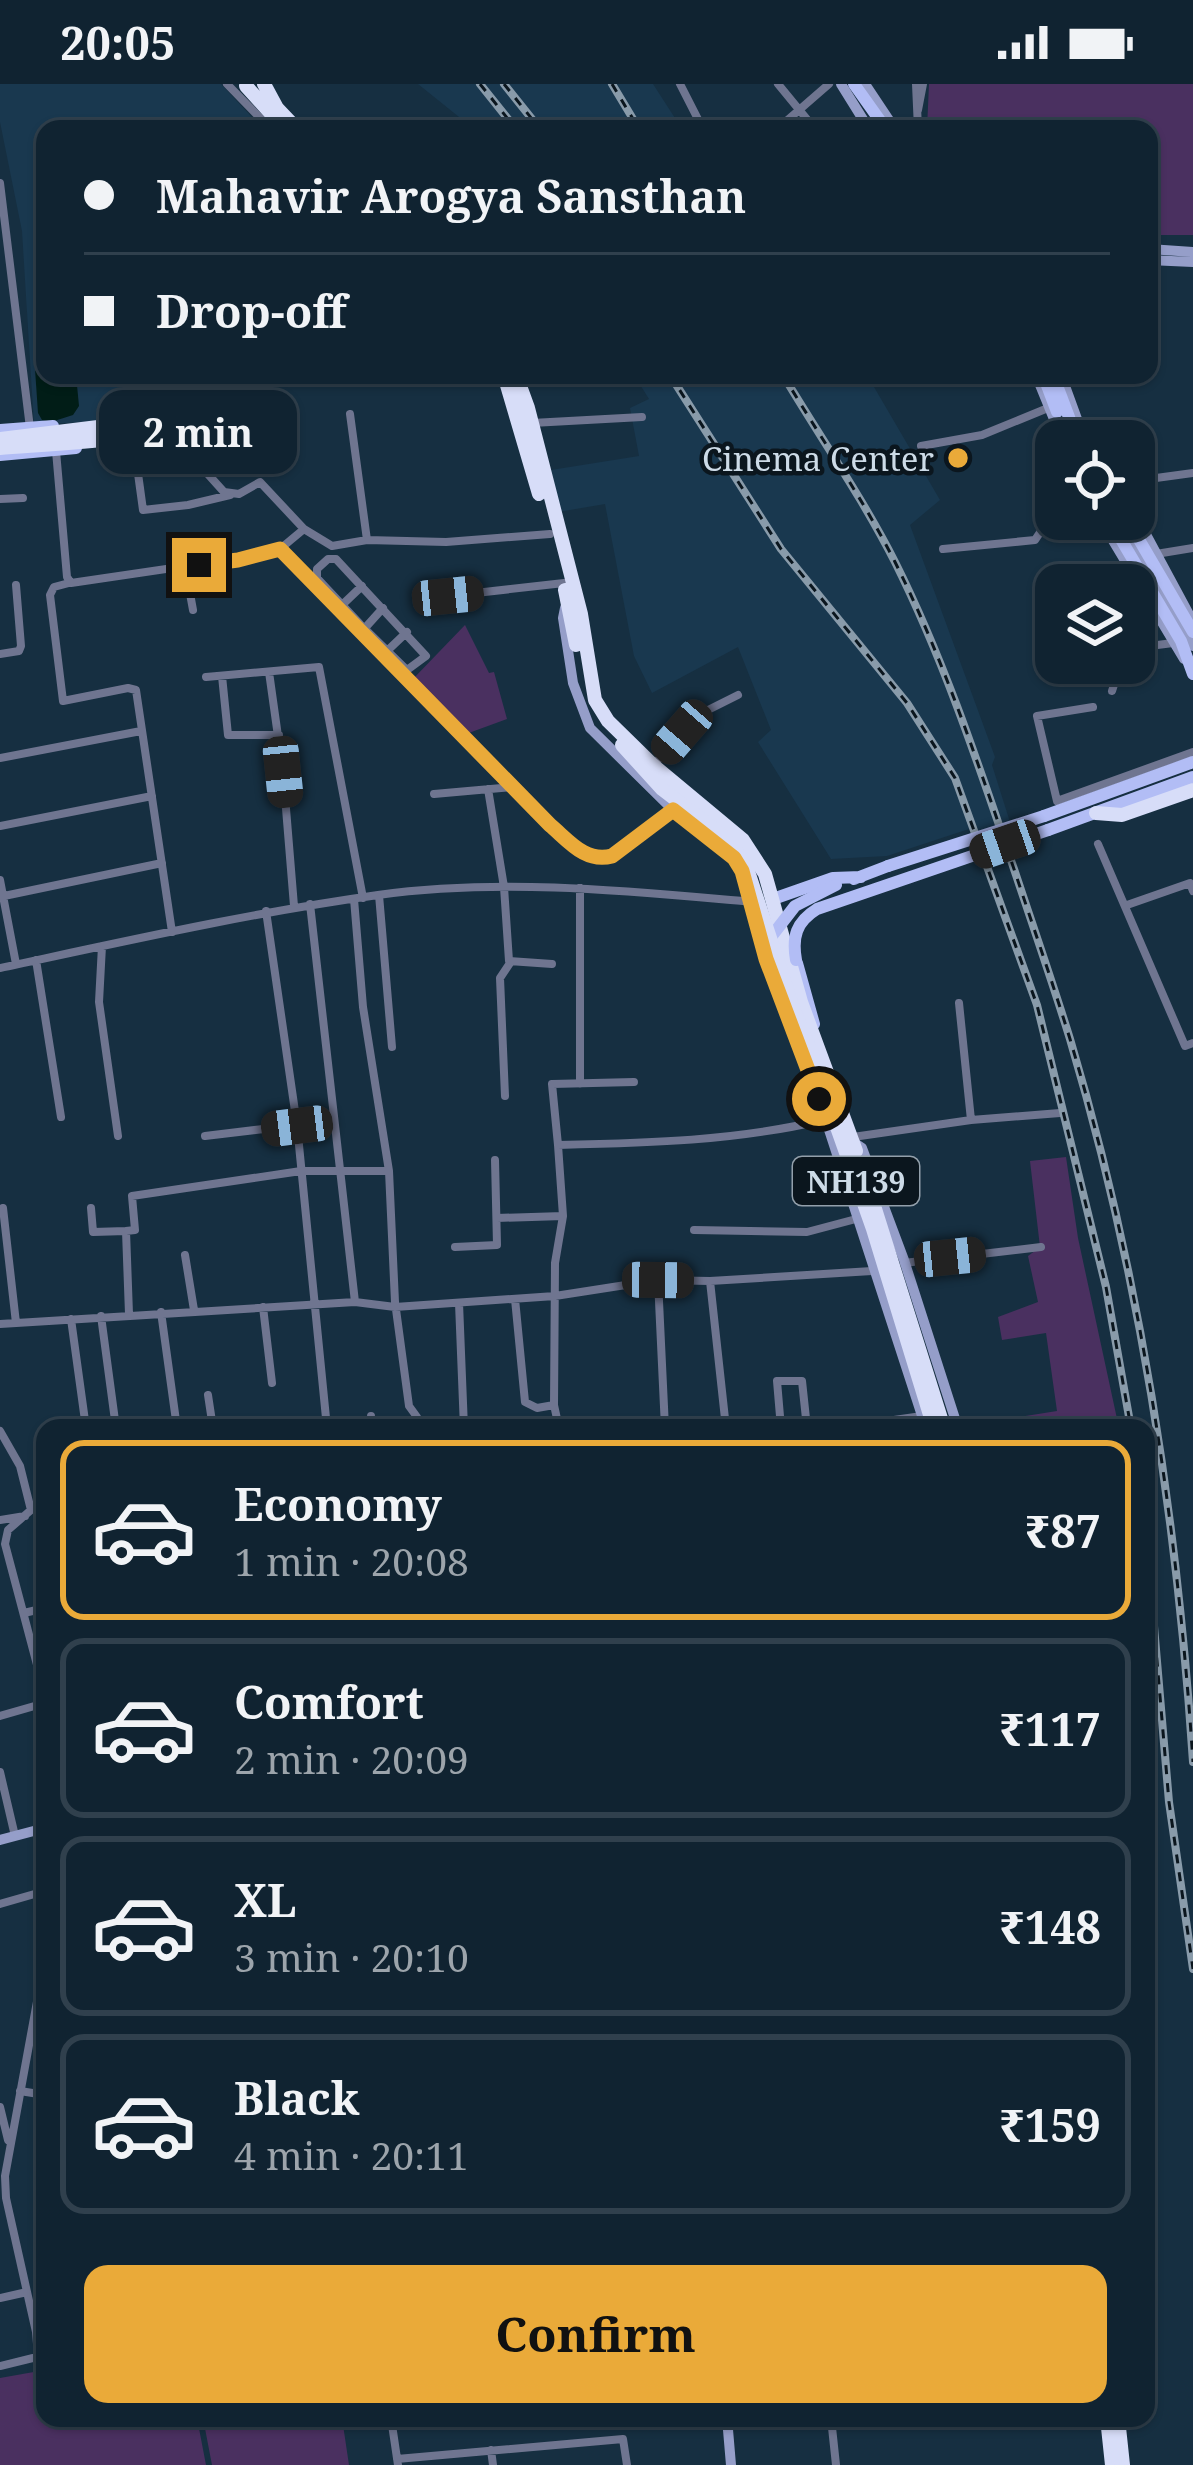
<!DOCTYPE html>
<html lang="en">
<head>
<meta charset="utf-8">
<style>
  body { margin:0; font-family:"Noto Serif",serif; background:#1e2f3d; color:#f1f3f6; height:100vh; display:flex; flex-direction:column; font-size:45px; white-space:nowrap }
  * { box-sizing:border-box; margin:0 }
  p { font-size:39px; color:#9ca4ab }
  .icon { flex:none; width:66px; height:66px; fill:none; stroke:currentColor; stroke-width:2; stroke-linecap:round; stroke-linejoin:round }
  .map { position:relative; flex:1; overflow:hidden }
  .side { position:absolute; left:36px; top:1335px; width:1119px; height:1008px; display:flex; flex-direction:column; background:#102331; border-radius:24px; box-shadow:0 3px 9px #0004,0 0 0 3px #30404d }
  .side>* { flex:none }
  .banner { position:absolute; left:36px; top:36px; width:1122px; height:264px; border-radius:24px; box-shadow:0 3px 9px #0004,0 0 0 3px #30404d; display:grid; align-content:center; height:264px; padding:0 48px; background:#102331 }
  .fabs { position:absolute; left:1035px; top:336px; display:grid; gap:24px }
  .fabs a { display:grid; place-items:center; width:120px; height:120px; border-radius:24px; background:#102331; box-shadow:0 3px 9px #0004,0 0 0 3px #30404d; font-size:60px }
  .end { position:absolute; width:54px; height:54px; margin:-27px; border:15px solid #eaaa39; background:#111; box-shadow:0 0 0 6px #111 }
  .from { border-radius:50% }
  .bubble { position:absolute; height:84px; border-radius:24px; background:#102331; box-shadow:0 3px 9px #0004,0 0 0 3px #30404d; font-size:39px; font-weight:700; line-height:84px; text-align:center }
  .car { position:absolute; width:36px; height:72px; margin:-36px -18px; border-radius:15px; box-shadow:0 0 9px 3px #0007; background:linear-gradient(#222 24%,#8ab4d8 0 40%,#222 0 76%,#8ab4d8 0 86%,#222 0) }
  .banner b { display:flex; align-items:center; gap:42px; height:114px; font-size:45px }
  .banner b+b { border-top:3px solid #30404d }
  .banner i { width:30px; height:30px; background:#f1f3f6 }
  ul { padding:21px 0 0; list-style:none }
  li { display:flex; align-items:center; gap:36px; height:180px; margin:0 24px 18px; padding:0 24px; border:6px solid #30404d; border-radius:24px }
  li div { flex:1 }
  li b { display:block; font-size:45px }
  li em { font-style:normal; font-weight:700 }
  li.on { border-color:#eaaa39 }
  li>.icon { width:108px; height:108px; stroke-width:1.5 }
  .primary-button { display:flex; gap:24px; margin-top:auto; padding:24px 48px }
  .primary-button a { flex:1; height:138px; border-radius:24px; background:#eaaa39; color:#111; font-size:48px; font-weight:700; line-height:138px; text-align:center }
  .status { display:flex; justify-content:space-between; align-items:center; height:84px; padding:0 60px; background:#102331; direction:ltr }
  .status svg { height:33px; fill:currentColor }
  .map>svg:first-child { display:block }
  .built { fill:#19384f }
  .green { fill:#4a3060 }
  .water { fill:#011d17 }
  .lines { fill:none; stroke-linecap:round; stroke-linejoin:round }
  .street { stroke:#6f7590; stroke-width:8 }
  .secondary { stroke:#959ec9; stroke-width:10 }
  .primary { stroke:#b2bdf5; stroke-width:12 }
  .highway { stroke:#d7ddf8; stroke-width:14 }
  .rail-casing { stroke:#899baa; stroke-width:8 }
  .rail { stroke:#0b161e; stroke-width:3; stroke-dasharray:9; stroke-linecap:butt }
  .primary-bridge { stroke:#b2bdf5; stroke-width:12 }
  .highway-bridge { stroke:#d7ddf8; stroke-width:14 }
  .route { stroke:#eaaa39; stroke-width:15 }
  .poi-dot { fill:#eaaa39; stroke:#0b161e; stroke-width:4.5 }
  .labels { text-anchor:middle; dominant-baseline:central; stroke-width:9; stroke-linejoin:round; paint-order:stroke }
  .shield { fill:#0b161e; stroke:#93a0ab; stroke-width:3 }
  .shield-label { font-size:30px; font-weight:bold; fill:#cddbe7 }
  .poi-label { font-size:33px; fill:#cddbe7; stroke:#0b161e; text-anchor:end }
</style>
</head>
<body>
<div class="status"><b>20:05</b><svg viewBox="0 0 49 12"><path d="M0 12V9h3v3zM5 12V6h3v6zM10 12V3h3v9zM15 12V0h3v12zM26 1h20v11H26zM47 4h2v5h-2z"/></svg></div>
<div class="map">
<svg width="1193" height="2381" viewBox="0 0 1193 2381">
  <rect width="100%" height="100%" fill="#162f41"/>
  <!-- built -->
  <path class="built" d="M0 0H221L263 45H45V291H221L190 318 149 334 34 341 22 147 0 38Z
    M418 0H653L682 45H474Z
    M634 291H867L940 416 910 441 995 673 992 681 1021 773 988 786 972 744 887 772 831 775 758 658 771 646 738 563 652 609 634 572 605 420 558 428 551 386 639 372 630 324 649 315Z"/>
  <!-- green -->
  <path class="green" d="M929 0H1193V151H1149V45H927Z
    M465 541 489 589 494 588 507 635 466 650 412 596Z
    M1066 1073 1078 1154 1119 1344H1015L1013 1334 1057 1327 1046 1249 1002 1256 998 1233 1038 1218 1028 1172 1040 1163 1030 1077Z
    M45 2286V2334H197L206 2381H0V2294Z
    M203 2334H342L349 2381H212Z"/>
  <!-- water -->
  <path class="water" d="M45 265V291H76L79 322 73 331 51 338 42 336 38 329 34 270Z"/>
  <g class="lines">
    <!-- street -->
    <path class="street" d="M227 0 271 45
      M680 0 703 45
      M778 0 815 45
      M916 0 918 45
      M918 26 923 0
      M725 45 750 39 783 40 829 0
      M0 99 30 344
      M518 293 536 291
      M350 330 367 456
      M532 339 642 333
      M170 348 224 408 239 410 260 398 304 445
      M133 353 143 426 188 421 230 411
      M921 362 982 351 1048 324
      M56 367 67 493 71 499 261 471 280 465 304 445 332 462 367 456 446 458 550 450
      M1134 397 1193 389
      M0 415 23 414
      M280 465 550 741C569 757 586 779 612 772L673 726
      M943 465 1035 456 1043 444 1063 435
      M1156 470 1193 464
      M185 482 193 526
      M69 499 54 503 50 511 63 617 128 604 136 606 172 848
      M449 512 564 499
      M342 521 362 502
      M365 544 383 524
      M355 545 360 540 317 494V485L328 475H336L426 572 407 586 360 540
      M1134 564 1173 559
      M387 567 407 548
      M0 570 19 567 21 562 16 501
      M269 588 283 688 294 822
      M222 592 228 651H279
      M206 593 319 583 363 814
      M1112 607 1121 579
      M1093 623 1037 632 1057 717 1193 668
      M0 674 141 647
      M654 680 708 626 738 611
      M488 705 504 803 509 877 552 880
      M434 710 512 703
      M0 742 152 712
      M1098 760 1185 962 1193 959
      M0 796 16 880
      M379 811 392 963
      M4 812 162 779
      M354 815 363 923 389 1087 395 1218 409 1322 417 1333V1344
      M310 820 355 1218
      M1127 821 1190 799 1193 807
      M266 827 297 1041 327 1344
      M102 862 99 918 118 1052
      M36 876 61 1033
      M0 884C126 857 250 829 378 811 502 794 628 807 752 818
      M959 919 971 1036
      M580 1000V804
      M505 1012 500 894 510 879
      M205 1052 297 1041
      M853 1053 971 1036 1060 1029
      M558 1061 552 1000 634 998
      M3 1124 16 1239
      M91 1124 93 1148 126 1147
      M497 1134 563 1132
      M694 1146 807 1148 856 1135
      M455 1163 497 1161 495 1076
      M185 1171 194 1226
      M904 1179 1041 1163
      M658 1196 665 1344
      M710 1197 726 1344
      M515 1215 525 1318 537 1324 554 1321
      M459 1219 464 1344
      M263 1223 272 1299
      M161 1228 177 1344
      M129 1230 126 1147 135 1146 132 1112 301 1087H389
      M101 1232 116 1344
      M71 1235 86 1344
      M0 1240 355 1218 395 1223 555 1212 658 1196 710 1197 872 1187
      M208 1311 213 1344
      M371 1332V1344
      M559 1344 554 1321 555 1179 563 1132 558 1061C649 1059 735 1057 824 1036
      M781 1344 777 1297H802L807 1344
      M838 1344 922 1332
      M0 1347 20 1382 31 1426 8 1446 5 1460 45 1611
      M0 1436 25 1432
      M24 1529 45 1524
      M0 1632 45 1619
      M1146 1648V1666
      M0 1688 15 1752
      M0 1820 45 1807
      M20 2007 45 2011
      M0 2023 8 2056
      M0 2214 27 2208
      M37 2243 45 2203
      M38 2272 36 2248 6 2114 5 2092 45 1874
      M0 2282 45 2271
      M391 2334 398 2381
      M831 2334 836 2381
      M491 2366 493 2381
      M397 2375 623 2355 627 2381"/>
    <!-- secondary -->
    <path class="secondary" d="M841 0 869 45
      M865 0 895 45
      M1149 165 1193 168
      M1149 176 1193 178
      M1036 291 1063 357
      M1061 291 1085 357
      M1134 428 1192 536
      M1100 435 1184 575
      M1120 435 1193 562
      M565 524 563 534 573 599 590 644 673 726 734 774 745 794
      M752 818 767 875 819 1015 926 1344
      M856 1060 862 1064 904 1176 958 1344
      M0 1756 45 1744
      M727 2334 731 2381"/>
    <!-- primary -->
    <path class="primary" d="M854 0 886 45
      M1043 291 1057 328
      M1053 291 1078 357
      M253 301 299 291
      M156 330 193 318 222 291
      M0 346 53 342
      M168 352 202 343 219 328
      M0 371 76 364
      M1109 435 1181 557 1193 590
      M1127 435 1193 548
      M1044 732 1193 678
      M1048 746 1193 693
      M854 795 888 782
      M773 815 833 794 861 793
      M797 879 814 940"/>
    <!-- highway -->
    <path class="highway" d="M504 291 539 410
      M516 291 528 324 581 530 595 616 608 637 653 681 743 756 765 790 801 918 856 1067
      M565 506 576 561
      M1096 729 1122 731 1193 706
      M1107 2334 1112 2381
      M1118 2334 1123 2381"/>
    <!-- rail casing -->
    <g class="rail-casing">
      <path id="rail" d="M480 0 516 45
        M504 0 540 45
        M612 0 639 45
        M670 291 781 465 907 619 955 694 1037 921 1106 1203 1131 1344
        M783 291C820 353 862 413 895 478 945 578 980 685 1016 791 1034 845 1053 900 1070 955 1140 1190 1177 1434 1193 1678
        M1146 1448 1169 1718 1193 1885"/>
    </g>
    <!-- rail -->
    <use href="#rail" class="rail"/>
    <!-- primary-bridge -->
    <path class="primary-bridge" d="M888 782 1044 732
      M771 853 795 822 836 801
      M796 876C792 853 796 838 817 825L1048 746"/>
    <!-- highway-bridge -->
    <path class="highway-bridge" d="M264 0 277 24 297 45
      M246 2 285 45
      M0 355 179 333 203 321 235 291
      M0 364C47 360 157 356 196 337 224 324 230 300 265 291
      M622 661 662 705 722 751 745 778 792 921 830 1014 833 1032 873 1145 934 1344
      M871 1112 944 1344"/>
  </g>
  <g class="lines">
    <!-- route -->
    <path class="route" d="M199 481 238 476 280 465 550 741C569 757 585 779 612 772L673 726 734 774 742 787 766 875 819 1015"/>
  </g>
  <!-- markers -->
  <circle class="poi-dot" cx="958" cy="374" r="12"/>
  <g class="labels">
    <!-- shield labels -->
    <rect class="shield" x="793" y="1073" width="126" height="48" rx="9"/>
    <g class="shield-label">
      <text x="856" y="1097">NH139</text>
    </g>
    <!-- poi labels -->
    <g class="poi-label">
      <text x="934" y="374">Cinema Center</text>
    </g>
  </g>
</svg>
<div class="fabs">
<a><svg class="icon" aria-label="locate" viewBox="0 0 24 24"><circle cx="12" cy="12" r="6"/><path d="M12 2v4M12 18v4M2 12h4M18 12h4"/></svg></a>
<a><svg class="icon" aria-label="layers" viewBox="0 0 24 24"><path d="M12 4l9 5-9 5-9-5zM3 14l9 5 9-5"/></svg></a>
</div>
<i class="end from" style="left:819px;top:1015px"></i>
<i class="end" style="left:199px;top:481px"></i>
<div class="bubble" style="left:99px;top:306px;width:198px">2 min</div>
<i class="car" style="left:448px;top:512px;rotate:84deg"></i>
<i class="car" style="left:682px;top:648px;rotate:221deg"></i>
<i class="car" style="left:283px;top:688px;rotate:174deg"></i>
<i class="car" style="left:1005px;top:760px;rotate:251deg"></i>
<i class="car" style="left:297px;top:1042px;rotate:263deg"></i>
<i class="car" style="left:950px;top:1173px;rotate:84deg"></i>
<i class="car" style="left:658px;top:1196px;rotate:91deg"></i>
<div class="banner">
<b><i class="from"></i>Mahavir Arogya Sansthan</b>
<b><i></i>Drop-off</b>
</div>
<section class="side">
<ul>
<li class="on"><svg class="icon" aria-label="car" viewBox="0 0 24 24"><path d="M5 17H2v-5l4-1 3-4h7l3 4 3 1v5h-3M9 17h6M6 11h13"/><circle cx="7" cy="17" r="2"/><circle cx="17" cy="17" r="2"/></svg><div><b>Economy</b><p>1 min · 20:08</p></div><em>₹87</em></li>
<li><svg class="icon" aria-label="car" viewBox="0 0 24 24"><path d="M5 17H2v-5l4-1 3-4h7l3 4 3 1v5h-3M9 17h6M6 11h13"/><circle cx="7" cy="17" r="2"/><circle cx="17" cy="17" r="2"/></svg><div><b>Comfort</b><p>2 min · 20:09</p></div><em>₹117</em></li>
<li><svg class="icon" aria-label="car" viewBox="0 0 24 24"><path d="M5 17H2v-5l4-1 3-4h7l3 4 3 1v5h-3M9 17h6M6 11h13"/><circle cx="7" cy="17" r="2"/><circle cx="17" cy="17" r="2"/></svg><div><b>XL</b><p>3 min · 20:10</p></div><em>₹148</em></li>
<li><svg class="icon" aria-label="car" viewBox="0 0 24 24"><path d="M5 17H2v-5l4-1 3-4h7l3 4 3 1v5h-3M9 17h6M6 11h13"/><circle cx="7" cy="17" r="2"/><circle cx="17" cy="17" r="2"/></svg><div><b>Black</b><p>4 min · 20:11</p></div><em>₹159</em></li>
</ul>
<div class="primary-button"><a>Confirm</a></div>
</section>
</div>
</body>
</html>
